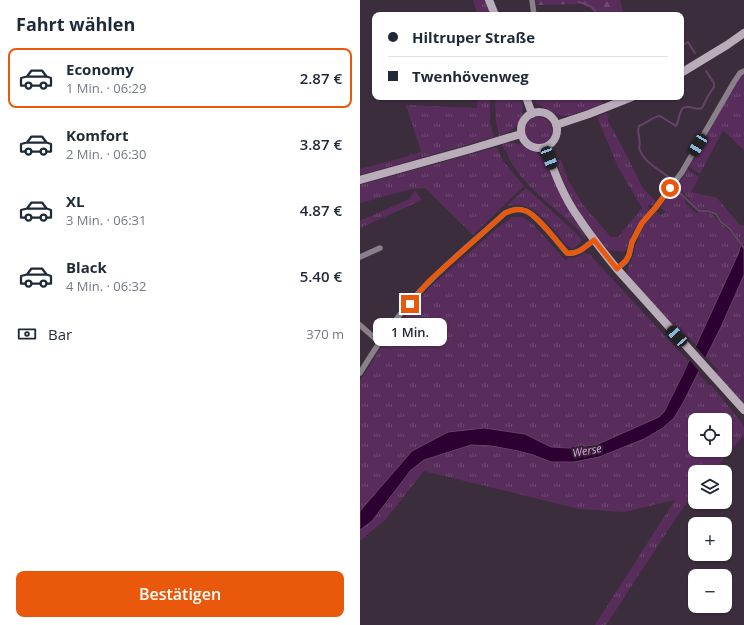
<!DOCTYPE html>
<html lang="de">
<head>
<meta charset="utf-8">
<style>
  body { margin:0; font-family:"Open Sans",sans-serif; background:#f2f2f3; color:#1f2937; height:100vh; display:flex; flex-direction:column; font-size:15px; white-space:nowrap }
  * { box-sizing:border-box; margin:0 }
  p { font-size:13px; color:#747a83 }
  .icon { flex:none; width:22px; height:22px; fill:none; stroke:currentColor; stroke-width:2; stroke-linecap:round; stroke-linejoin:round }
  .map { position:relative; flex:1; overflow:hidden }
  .details { display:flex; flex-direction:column; background:#fff; width:360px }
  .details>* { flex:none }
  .top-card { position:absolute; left:12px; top:12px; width:312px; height:88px; border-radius:8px; box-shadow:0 1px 3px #0004; display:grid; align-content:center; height:88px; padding:0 16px; background:#fff }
  .controls { position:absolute; left:328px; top:413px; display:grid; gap:8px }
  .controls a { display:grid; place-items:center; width:44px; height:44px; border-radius:8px; background:#fff; box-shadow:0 1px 3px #0004; font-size:20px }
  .end { position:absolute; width:18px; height:18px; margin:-9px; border:5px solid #ea580c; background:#fff; box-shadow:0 0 0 2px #fff }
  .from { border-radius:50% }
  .bubble { position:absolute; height:28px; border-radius:8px; background:#fff; box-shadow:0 1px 3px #0004; font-size:13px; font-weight:600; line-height:28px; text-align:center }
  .car { position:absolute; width:12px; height:24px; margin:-12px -6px; border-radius:5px; box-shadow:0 0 3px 1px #0007; background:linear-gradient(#222 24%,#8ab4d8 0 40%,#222 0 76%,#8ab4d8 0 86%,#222 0) }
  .top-card b { display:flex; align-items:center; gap:14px; height:38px; font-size:15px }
  .top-card b+b { border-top:1px solid #e0e1e3 }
  .top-card i { width:10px; height:10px; background:#1f2937 }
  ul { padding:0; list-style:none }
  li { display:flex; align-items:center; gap:12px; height:60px; margin:0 8px 6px; padding:0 8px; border:2px solid transparent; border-radius:8px }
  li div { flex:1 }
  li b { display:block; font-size:15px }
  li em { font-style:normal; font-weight:600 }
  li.current { border-color:#ea580c }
  li>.icon { width:36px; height:36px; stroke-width:1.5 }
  h2 { padding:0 16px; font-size:18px; line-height:48px }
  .pay { display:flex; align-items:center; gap:10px; height:44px; padding:0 16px; font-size:15px }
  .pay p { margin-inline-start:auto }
  .action { display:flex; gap:8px; margin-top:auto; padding:8px 16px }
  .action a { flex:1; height:46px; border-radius:8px; background:#ea580c; color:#fff; font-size:16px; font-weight:600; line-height:46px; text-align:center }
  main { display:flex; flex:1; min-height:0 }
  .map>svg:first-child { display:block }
  .grass { fill:url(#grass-tufts); fill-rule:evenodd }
  .forest { fill:url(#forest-firs) }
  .water { fill:#2c0030; stroke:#654368 }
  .pier { fill:#3c2d3d }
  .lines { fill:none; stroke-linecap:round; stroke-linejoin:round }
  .stream { stroke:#654368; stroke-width:2 }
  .street { stroke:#898189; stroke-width:5.5 }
  .secondary { stroke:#baadba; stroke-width:8 }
  .route { stroke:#ea580c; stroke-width:5 }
  .labels { text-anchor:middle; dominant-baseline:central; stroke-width:4; stroke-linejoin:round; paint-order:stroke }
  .water-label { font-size:11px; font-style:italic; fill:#eaa0ef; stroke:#322332 }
</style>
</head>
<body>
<main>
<section class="details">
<h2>Fahrt wählen</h2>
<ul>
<li class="current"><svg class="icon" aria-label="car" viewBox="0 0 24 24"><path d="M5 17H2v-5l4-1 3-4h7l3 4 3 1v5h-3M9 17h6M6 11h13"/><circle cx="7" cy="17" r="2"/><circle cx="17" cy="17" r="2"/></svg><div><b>Economy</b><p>1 Min. · 06:29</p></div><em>2.87 €</em></li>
<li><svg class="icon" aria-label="car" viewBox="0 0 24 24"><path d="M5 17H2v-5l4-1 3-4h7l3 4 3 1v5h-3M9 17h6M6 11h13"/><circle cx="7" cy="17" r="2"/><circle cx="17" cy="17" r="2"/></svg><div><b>Komfort</b><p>2 Min. · 06:30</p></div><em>3.87 €</em></li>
<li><svg class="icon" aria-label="car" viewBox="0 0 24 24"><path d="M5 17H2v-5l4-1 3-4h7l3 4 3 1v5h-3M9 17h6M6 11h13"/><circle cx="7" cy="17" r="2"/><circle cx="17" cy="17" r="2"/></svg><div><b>XL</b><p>3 Min. · 06:31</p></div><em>4.87 €</em></li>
<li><svg class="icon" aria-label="car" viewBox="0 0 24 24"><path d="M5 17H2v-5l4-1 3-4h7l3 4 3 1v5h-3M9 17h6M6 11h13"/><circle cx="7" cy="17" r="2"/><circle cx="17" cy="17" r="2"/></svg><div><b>Black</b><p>4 Min. · 06:32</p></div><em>5.40 €</em></li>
</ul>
<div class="pay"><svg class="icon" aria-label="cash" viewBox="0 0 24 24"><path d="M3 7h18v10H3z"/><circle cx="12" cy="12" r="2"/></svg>Bar<p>370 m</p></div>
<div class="action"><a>Bestätigen</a></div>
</section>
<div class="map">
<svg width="384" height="625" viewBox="0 0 384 625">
  <defs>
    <pattern id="grass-tufts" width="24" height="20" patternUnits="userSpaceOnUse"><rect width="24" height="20" fill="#582d5b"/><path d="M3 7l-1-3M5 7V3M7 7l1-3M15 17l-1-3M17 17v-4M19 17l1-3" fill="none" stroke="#704b73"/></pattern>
    <pattern id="forest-firs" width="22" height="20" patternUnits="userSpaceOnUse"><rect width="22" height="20" fill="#582d5b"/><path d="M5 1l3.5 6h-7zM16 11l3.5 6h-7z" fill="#704b73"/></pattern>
  </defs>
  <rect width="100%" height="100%" fill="#3c2d3d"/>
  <!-- grass -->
  <path class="grass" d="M113 0H125L131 15H118Z
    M384 74V150L363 130 340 174 328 166 375 84 381 75Z
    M118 97H130V123L134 137 0 175V169L49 156 51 153 54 155 61 151 46 105 117 108Z
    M135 97H161C166 118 159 129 139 136L136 122Z
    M172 97H240L243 105 211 115 200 116 176 103Z
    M247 113 249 117 247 119 267 156 282 187 296 202 292 206 290 204 288 206 289 211C284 218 278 224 273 232 269 238 269 248 264 252L249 250C224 226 207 193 195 160H201L208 180 223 205 251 237H258L282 208 258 167 237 117Z
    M164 131a14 14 0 1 1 28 0a14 14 0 1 1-28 0Z
    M152 143C163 144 176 150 183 159L210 212 225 235V239C221 234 218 229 213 225 191 204 154 179 146 150H144L142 144Z
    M137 147 143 161 164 186 113 235 65 188 51 189 0 203V185Z
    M327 169 339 177 331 192 357 198 379 224 383 226 384 225V242L383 245 370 227 362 221 358 214 347 209 339 210 337 208 318 186Z
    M166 188 216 233 222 240 218 245 213 249 207 246C192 229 174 198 147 206Z
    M317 189 326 202V204L336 213C339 213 343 212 346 212 353 213 356 219 361 224 370 231 380 240 380 252L336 345 325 334 322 336 270 278 267 270 273 256 275 247 279 236 284 226 296 212H298L301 215 306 212 301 208V206Z
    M55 191 62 200 0 228V221L49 199Z
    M152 217H162L172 223 205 260H207L208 257C216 259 219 256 226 253L230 255 328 361 304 412 299 417 236 445 223 447 209 448 191 447 165 434 52 451 0 511V381L22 346 70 287 136 229Z
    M384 275V404L356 373 358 370 346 357Z
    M338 373 348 385H351L382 423 384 427V435L352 472H335V492L318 515 246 625H235L315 500 264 512 220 509 64 471 25 520 0 541V530L12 521 51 470 64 460 89 452 111 445 132 446 173 455 239 457 284 439 303 428ZM335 420H365V450H335Z"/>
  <!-- forest -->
  <path class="forest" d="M176 0H260L264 15H235L231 8 222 4 177 5Z"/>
  <!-- water -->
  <path class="water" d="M384 242V275L361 327 323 403 314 418 303 428 284 439 239 457 214 462H191L173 455 158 451 132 446 111 445 64 460 51 470 12 521 0 530V511L52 451 88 432 124 428 165 434 191 447 209 448 236 445 299 417 304 412 322 376 379 252 380 247Z"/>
  <!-- pier -->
  <path class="pier" d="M334 345 347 359 340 373 328 358Z"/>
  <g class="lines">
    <!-- stream -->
    <path class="stream" d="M218 2C227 3 234 7 238 15
      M321 46 328 42 335 53
      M311 179C299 169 284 163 279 148 282 141 276 133 279 126 287 123 292 117 300 116L316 126C319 121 320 109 323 108 329 104 336 111 342 108L348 96 354 87V83L346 71
      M320 193 339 211H348L356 214 361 222 369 228 384 248"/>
    <!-- street -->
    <path class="street" d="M172 0 174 15
      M0 257 20 248
      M257 269 266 261 269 255 272 242 282 223 296 207 322 172 374 82 380 73 384 71
      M0 325 19 342
      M0 373C20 340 42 308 70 281 94 257 120 236 145 213 152 210 158 208 166 211 177 215 198 243 207 253 218 255 226 246 234 240"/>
    <!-- secondary -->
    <path class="secondary" d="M129 0 135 15
      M321 73 367 45 384 33
      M166 97 172 114
      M161 130a18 18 0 1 1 36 0a18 18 0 1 1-36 0Z
      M196 125 229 114 272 97
      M185 147C194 171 203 196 218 217 230 235 244 253 257 269L384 410
      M0 180 111 149 161 134"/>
  </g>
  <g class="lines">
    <!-- route -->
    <path class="route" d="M50 304 69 281 145 213C152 210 158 208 166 211 177 215 198 243 207 253 218 255 226 246 234 240L257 269 266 260 269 255 272 242 282 223 296 207 310 188"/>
  </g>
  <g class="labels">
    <!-- water labels -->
    <g class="water-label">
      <text transform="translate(227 450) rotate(-10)">Werse</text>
    </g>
  </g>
</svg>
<div class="controls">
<a><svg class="icon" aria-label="locate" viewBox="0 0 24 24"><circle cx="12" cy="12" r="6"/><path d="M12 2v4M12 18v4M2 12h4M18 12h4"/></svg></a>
<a><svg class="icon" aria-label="layers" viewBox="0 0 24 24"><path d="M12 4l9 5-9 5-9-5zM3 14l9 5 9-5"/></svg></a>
<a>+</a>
<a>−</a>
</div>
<i class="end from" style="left:310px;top:188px"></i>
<i class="end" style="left:50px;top:304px"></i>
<div class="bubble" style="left:13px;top:318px;width:74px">1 Min.</div>
<i class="car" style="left:338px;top:145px;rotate:211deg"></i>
<i class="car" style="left:189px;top:158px;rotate:159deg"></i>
<i class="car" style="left:317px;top:336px;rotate:318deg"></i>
<div class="top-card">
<b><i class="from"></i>Hiltruper Straße</b>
<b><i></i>Twenhövenweg</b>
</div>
</div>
</main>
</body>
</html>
